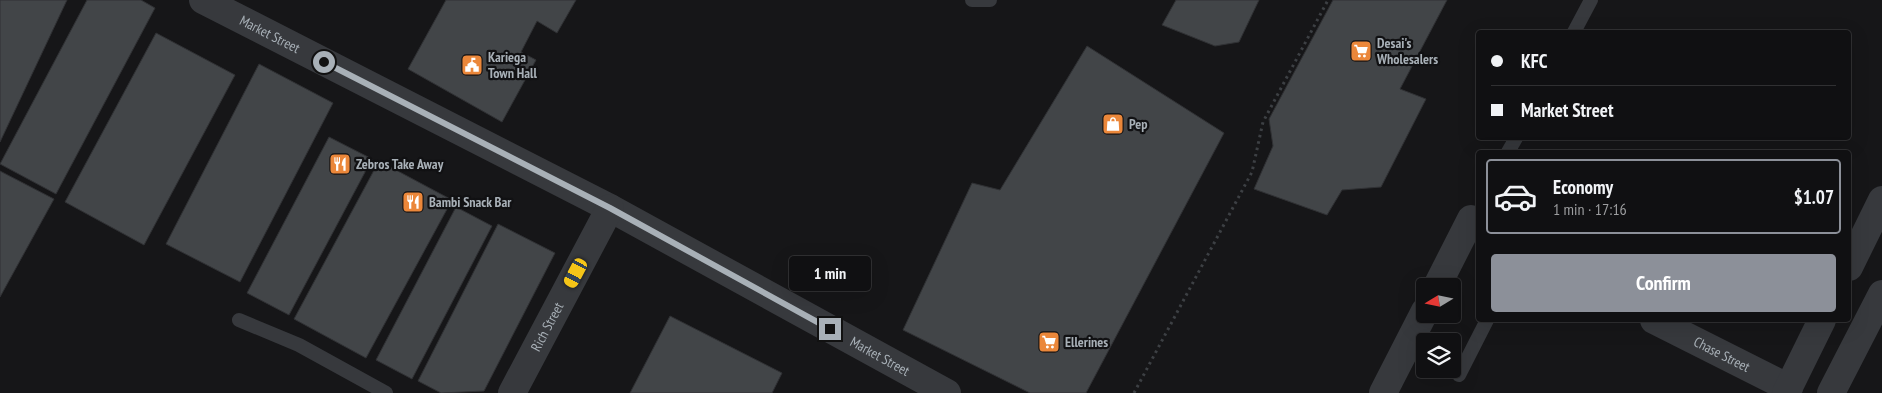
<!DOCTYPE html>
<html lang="en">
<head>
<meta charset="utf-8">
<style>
  body { margin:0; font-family:"PT Sans Narrow",sans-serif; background:#19191b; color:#f1f3f6; height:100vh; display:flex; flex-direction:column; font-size:19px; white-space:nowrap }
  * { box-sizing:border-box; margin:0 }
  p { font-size:16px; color:#9c9d9f }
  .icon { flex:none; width:28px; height:28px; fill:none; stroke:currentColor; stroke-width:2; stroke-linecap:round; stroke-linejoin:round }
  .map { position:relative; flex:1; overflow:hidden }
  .drawer { position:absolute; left:1476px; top:150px; width:375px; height:172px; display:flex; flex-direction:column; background:#101012; border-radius:5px; box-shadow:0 5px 20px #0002,0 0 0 1px #303032 }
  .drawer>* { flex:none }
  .hud { position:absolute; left:1476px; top:30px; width:375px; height:110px; border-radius:5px; box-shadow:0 5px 20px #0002,0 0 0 1px #303032; display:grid; align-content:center; height:110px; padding:0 15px; background:#101012 }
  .needle { width:32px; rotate:260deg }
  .fabs { position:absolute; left:1416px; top:278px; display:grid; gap:10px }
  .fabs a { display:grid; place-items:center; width:45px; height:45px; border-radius:5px; background:#101012; box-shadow:0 5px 20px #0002,0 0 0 1px #303032; font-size:25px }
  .end { position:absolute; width:22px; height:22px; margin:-11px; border:6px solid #a8b0b7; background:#111; box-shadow:0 0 0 2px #111 }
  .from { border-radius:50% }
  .bubble { position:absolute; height:35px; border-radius:5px; background:#101012; box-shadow:0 5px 20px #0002,0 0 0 1px #303032; font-size:16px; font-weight:700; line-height:35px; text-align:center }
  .car { position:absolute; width:15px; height:30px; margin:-15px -8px; border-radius:6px; box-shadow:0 0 4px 1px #0007; background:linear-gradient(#f5c518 24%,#345 0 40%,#f5c518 0 76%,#345 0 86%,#f5c518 0) }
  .hud b { display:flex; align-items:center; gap:18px; height:48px; font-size:19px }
  .hud b+b { border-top:1px solid #303032 }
  .hud i { width:12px; height:12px; background:#f1f3f6 }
  ul { padding:9px 0 0; list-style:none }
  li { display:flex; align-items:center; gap:15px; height:75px; margin:0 10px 8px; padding:0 5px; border:2px solid transparent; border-radius:5px }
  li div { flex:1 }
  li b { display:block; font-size:19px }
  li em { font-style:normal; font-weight:700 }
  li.selected { border-color:#8c9099 }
  li>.icon { width:45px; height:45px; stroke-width:1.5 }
  .button { display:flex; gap:10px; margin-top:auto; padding:10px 15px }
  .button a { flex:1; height:58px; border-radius:5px; background:#8c9099; color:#fff; font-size:20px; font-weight:700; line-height:58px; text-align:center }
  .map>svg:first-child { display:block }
  .building { fill:#424548; stroke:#303134 }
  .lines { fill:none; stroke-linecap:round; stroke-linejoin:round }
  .path { stroke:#3d4044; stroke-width:3; stroke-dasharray:2.5 4; stroke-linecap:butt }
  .service { stroke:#37393d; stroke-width:14 }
  .minor { stroke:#37393d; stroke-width:28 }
  .tertiary { stroke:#37393d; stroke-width:28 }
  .route { stroke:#a8b0b7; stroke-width:6 }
  .labels { text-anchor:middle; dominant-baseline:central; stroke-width:4.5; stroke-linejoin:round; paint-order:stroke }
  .street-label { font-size:14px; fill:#a8b0b7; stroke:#111113 }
  .poi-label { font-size:14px; font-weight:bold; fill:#a8b0b7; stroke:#111113; text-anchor:start }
</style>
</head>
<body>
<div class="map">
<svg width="1882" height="393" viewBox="0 0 1882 393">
  <rect width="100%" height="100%" fill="#161618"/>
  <!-- building -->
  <path class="building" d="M0 0H67L0 142Z
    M87 0H141L155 8 56 194 0 164Z
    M446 0H576L557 33 537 21 521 52 536 60 502 122 408 69Z
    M1176 0H1259L1239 42 1215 46 1162 25Z
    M1333 0H1447L1400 89 1426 99 1381 187 1342 190 1327 215 1254 189 1273 146 1269 119Z
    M156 33 235 75 144 245 65 202Z
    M1087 46 1224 133 1086 393H1030L903 330 972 183 1000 190Z
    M259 64 333 103 240 282 166 244Z
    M329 137 372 159 289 315 247 293Z
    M379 161 452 200 366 358 294 319Z
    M0 171 54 199 0 297Z
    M456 207 492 226 412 379 376 360Z
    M498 224 555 253 484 391 441 393 418 381Z
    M670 316 782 373 772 393H630Z"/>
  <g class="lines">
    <!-- path -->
    <path class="path" d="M1134 393 1252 172 1263 122 1328 0"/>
    <!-- service -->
    <path class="service" d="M972 0H990
      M1574 32 1591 0
      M1508 152 1516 138
      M239 320 299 345 386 393
      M1459 375 1487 320"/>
    <!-- minor -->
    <g class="minor">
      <path id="s1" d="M203 0 610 208 947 393"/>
      <path d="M1437 286 1471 219 1479 224"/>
      <path id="s2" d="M1654 320 1789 388"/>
      <path id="s3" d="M512 393 610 208"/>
      <path d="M1383 393 1425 311"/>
    </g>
    <!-- tertiary -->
    <path class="tertiary" d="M1849 267 1882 200
      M1786 393 1822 320
      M1831 393 1882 294"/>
  </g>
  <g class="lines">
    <!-- route -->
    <path class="route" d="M324 62 610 208 830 329"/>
  </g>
  <!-- icons -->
  <defs>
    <g id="supermarket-square" transform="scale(1.125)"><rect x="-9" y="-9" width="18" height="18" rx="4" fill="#eb873a" stroke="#111113"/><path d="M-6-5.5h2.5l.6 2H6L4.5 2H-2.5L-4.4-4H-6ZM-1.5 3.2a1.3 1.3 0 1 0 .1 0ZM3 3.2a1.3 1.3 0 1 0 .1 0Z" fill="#fff"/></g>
    <g id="civic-square" transform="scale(1.125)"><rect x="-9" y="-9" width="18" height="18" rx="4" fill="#eb873a" stroke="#111113"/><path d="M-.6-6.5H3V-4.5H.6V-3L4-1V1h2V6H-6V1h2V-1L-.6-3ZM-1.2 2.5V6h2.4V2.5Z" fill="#fff"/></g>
    <g id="shop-square" transform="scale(1.125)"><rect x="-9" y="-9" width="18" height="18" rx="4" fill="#eb873a" stroke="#111113"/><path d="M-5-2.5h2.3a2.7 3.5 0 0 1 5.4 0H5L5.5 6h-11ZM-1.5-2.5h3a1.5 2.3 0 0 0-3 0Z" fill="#fff"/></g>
    <g id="restaurant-square" transform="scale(1.125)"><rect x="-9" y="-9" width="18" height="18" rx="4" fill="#eb873a" stroke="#111113"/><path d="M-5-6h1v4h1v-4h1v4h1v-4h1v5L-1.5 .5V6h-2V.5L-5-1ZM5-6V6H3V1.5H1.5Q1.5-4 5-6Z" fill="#fff"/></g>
  </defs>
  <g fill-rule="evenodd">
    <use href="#supermarket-square" x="1361" y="51"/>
    <use href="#civic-square" x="472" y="65"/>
    <use href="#shop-square" x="1113" y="124"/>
    <use href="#restaurant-square" x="340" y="164"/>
    <use href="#restaurant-square" x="413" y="202"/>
    <use href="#supermarket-square" x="1049" y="342"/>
  </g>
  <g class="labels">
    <!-- street labels -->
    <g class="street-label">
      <text stroke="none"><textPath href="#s1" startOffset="75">Market Street</textPath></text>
      <text stroke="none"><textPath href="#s3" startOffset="75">Rich Street</textPath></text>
      <text stroke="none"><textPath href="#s2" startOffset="76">Chase Street</textPath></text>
      <text stroke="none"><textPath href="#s1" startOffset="765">Market Street</textPath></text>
    </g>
    <!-- poi labels -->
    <g class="poi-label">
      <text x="1377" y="43">Desai's<tspan x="1377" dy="16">Wholesalers</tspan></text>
      <text x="488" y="57">Kariega<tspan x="488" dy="16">Town Hall</tspan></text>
      <text x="1129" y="124">Pep</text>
      <text x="356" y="164">Zebros Take Away</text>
      <text x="429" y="202">Bambi Snack Bar</text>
      <text x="1065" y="342">Ellerines</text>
    </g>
  </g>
</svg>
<div class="fabs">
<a><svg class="needle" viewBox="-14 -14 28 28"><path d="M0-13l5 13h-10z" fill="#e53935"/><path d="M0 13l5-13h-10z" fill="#9c9d9f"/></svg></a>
<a><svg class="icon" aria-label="layers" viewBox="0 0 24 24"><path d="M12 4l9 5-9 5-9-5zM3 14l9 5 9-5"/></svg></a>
</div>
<i class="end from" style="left:324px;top:62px"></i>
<i class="end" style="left:830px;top:329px"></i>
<div class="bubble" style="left:789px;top:256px;width:82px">1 min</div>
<i class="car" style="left:576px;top:273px;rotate:208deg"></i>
<div class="hud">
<b><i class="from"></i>KFC</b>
<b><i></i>Market Street</b>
</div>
<section class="drawer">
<ul>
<li class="selected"><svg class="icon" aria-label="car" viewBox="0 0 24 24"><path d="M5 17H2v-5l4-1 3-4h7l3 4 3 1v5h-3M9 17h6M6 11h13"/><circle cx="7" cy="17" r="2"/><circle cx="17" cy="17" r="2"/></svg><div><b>Economy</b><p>1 min · 17:16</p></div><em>$1.07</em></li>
</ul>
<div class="button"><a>Confirm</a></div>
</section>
</div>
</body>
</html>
